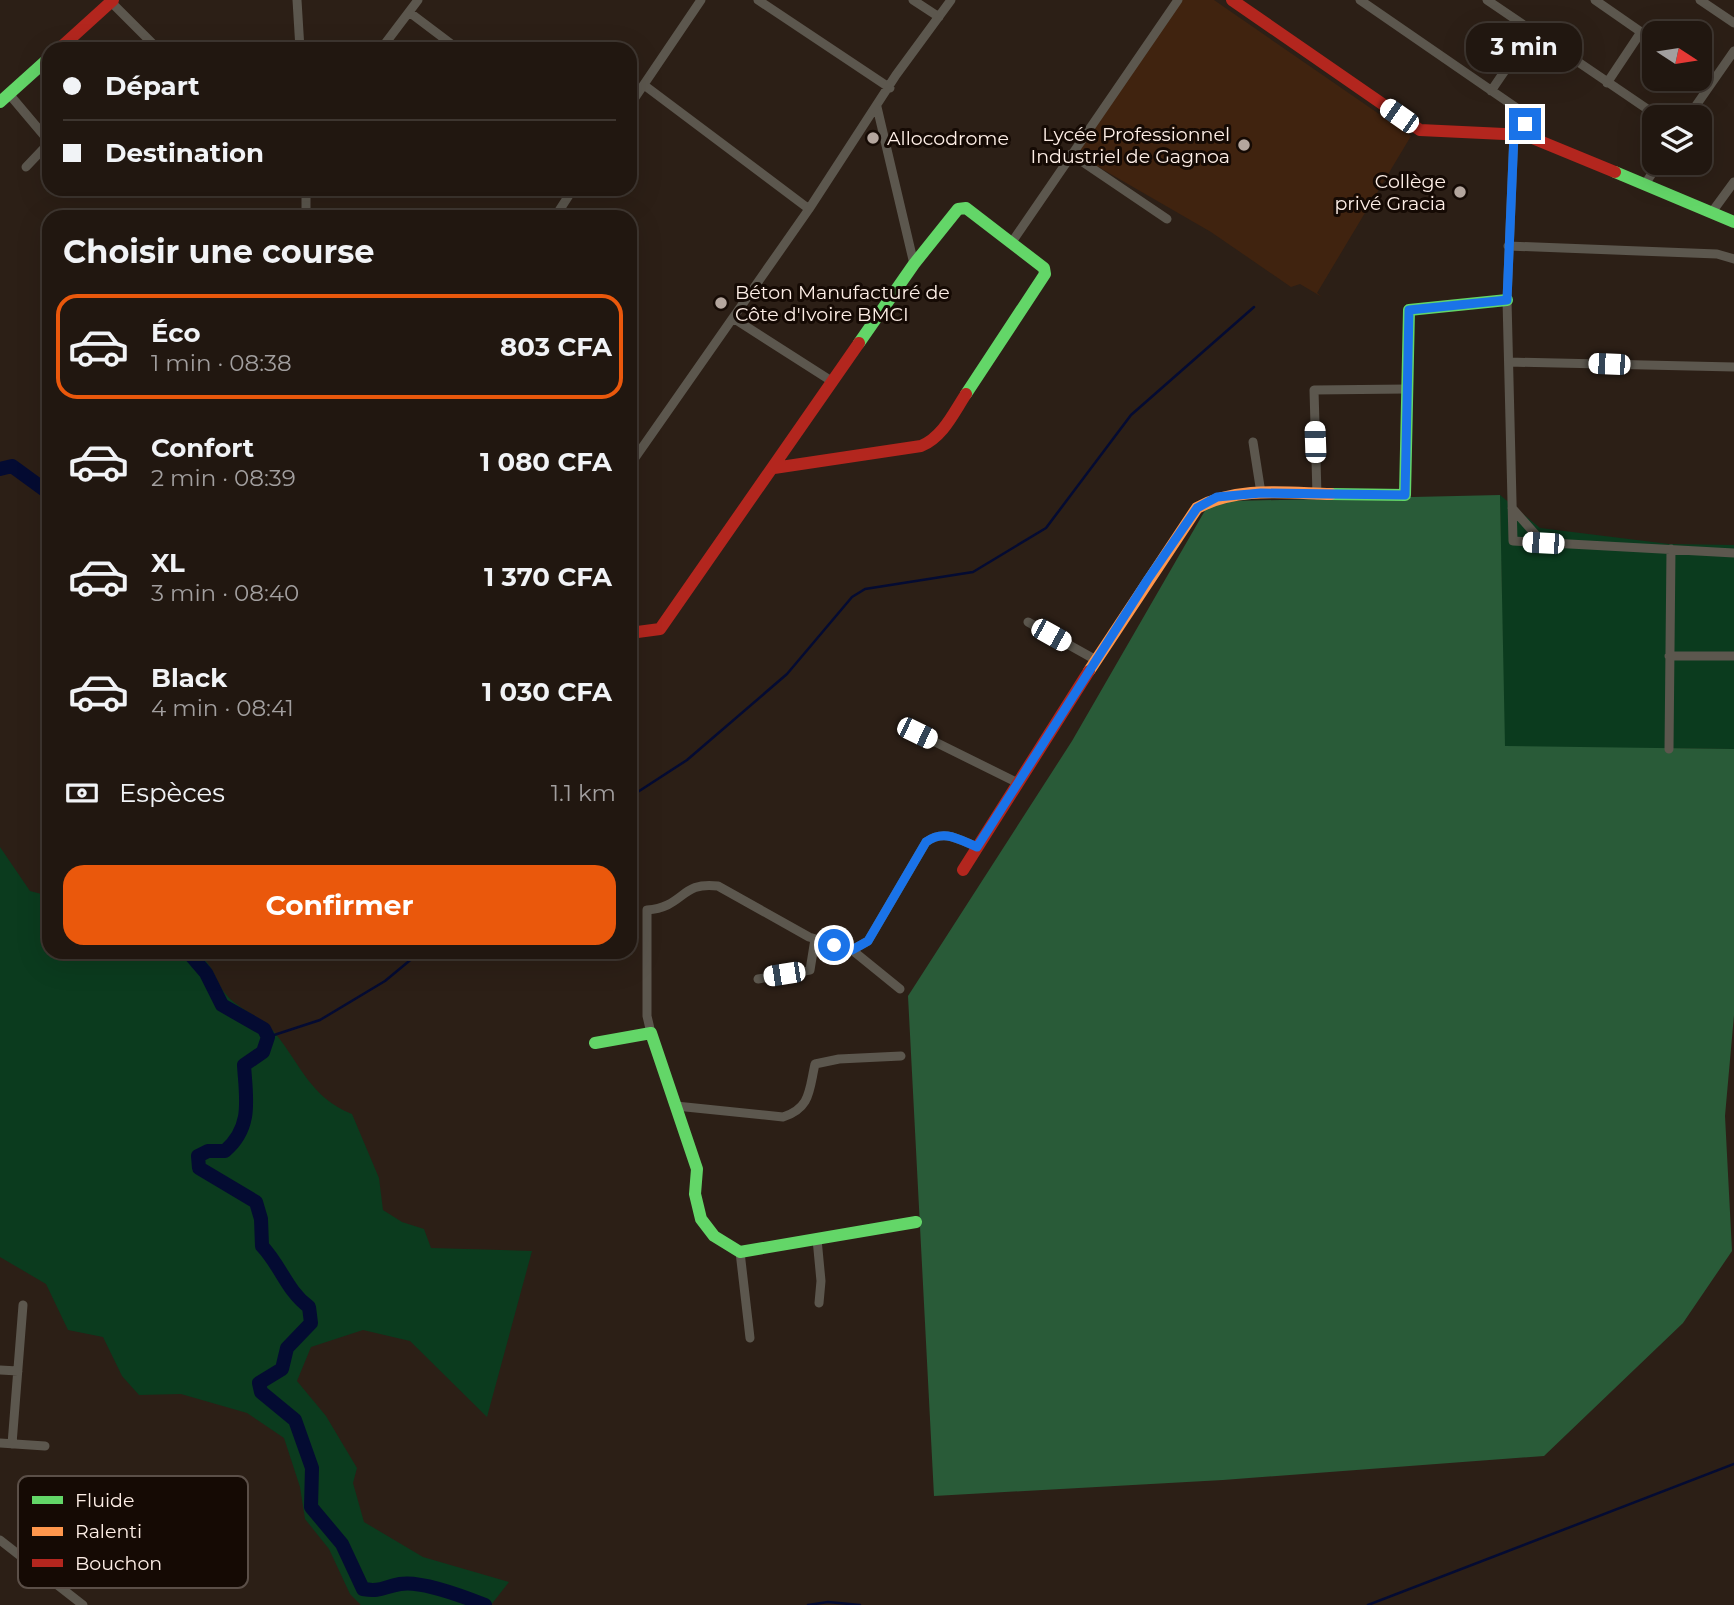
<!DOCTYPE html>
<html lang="fr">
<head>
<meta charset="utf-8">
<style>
  body { margin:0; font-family:Montserrat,sans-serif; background:#292019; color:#f1f3f6; height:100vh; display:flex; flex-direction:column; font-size:26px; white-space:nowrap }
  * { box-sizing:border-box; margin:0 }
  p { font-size:23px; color:#a29f9f }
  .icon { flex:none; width:38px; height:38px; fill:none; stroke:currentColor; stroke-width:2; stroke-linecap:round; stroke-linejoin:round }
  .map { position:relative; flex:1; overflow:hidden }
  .drawer { position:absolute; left:42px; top:210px; width:595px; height:749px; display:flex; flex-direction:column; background:#211710; border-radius:21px; box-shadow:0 7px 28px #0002,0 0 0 2px #3e3630 }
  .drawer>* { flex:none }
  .guide { position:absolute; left:42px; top:42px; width:595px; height:154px; border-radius:21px; box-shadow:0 7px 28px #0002,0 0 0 2px #3e3630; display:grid; align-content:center; height:154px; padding:0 21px; background:#211710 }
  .needle { width:46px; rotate:102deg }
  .tools { position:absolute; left:1642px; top:21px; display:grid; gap:14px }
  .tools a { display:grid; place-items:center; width:70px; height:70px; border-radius:14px; background:#211710; box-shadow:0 7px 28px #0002,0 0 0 2px #3e3630; font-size:35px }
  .end { position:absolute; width:32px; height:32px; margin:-16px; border:9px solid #1a73e8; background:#fff; box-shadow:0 0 0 4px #fff }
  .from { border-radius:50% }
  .bubble { position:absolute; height:49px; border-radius:21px; background:#211710; box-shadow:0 7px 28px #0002,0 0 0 2px #3e3630; font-size:23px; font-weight:700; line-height:49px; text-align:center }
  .car { position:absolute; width:21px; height:42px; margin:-21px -10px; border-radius:9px; box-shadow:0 0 5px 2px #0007; background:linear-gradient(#fff 24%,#345 0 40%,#fff 0 76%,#345 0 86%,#fff 0) }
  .guide b { display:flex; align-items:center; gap:24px; height:66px; font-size:26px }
  .guide b+b { border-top:2px solid #3e3630 }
  .guide i { width:18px; height:18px; background:#f1f3f6 }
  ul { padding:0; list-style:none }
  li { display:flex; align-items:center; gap:21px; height:105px; margin:0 14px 10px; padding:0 7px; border:4px solid transparent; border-radius:21px }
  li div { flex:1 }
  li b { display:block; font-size:26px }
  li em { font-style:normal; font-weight:700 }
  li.selected { border-color:#ea580c }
  li>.icon { width:63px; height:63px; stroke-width:1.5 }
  h2 { padding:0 21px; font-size:32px; line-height:84px }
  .pay { display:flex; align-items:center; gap:18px; height:77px; padding:0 21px; font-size:26px }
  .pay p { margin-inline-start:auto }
  .button { display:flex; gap:14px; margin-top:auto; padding:14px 21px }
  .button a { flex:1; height:80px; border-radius:21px; background:#ea580c; color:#fff; font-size:28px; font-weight:700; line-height:80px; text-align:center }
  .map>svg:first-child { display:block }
  .built { fill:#40230f }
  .green { fill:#0b3b1e }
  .forest { fill:#295b38 }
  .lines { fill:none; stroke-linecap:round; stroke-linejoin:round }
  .stream { stroke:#040b32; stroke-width:2.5 }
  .river { stroke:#040b32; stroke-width:14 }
  .street { stroke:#5c574e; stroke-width:9 }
  .fast { stroke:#63d668; stroke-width:12 }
  .slow { stroke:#ff974d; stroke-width:12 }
  .jam { stroke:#b3261e; stroke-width:12 }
  .route { stroke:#1a73e8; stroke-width:9 }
  .poi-dot { fill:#b4a69e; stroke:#150a04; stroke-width:2.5 }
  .labels { text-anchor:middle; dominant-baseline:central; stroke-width:6; stroke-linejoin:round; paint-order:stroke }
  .poi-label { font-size:19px; fill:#feefe7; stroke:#150a04; text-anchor:end }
  .key { fill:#150a04; stroke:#5b4f48; stroke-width:2 }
  .key-label { font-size:19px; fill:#feefe7 }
</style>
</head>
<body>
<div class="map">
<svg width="1734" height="1605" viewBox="0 0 1734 1605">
  <rect width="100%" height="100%" fill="#2c1f16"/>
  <!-- built -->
  <path class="built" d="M1180 0H1214L1411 136 1317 293 1322 297 1300 284 1291 287 1211 232 1076 154Z"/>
  <!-- green -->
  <path class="green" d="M1500 495 1540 528 1669 544 1734 545V749L1504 747Z
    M0 847 30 891 49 896V952H197C216 969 212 974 224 992 236 1009 262 1016 275 1033 301 1065 310 1097 352 1114L379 1178 383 1210 402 1222 424 1229 431 1248 532 1251 487 1417 410 1341 363 1330 311 1347 297 1381 326 1416 357 1468 353 1483 364 1522 423 1557 509 1582 491 1605H361L350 1594 329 1549 305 1519 300 1487 284 1438 247 1413 181 1394 139 1395 122 1376 103 1337 68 1330 46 1284 0 1257Z"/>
  <!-- forest -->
  <path class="forest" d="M1500 495 1505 746 1734 749V1015L1725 1116 1732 1251 1683 1323 1544 1456 1223 1480 934 1496 908 996 1072 741 1207 507 1231 501Z"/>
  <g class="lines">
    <!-- stream -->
    <path class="stream" d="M630 797 687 760 787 674 852 597 865 589 973 572 1046 528 1131 415 1254 307
      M268 1037 320 1020 385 981 420 952
      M808 1605 828 1602 860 1605
      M1368 1605 1734 1464"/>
    <!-- river -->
    <path class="river" d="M0 469 12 466 49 493
      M188 952 206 973 222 1005 264 1029 268 1037 263 1052 244 1065C246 1098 253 1127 225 1151H208L198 1156 199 1168 256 1202 261 1219 262 1246C281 1266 287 1291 309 1307L311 1323 287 1348 282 1369 259 1383 261 1392 295 1420 312 1468 311 1507 342 1544 363 1589C381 1592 383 1587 400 1584 421 1580 465 1597 485 1605"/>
    <!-- street -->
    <path class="street" d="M297 0 300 49
      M758 0 890 88
      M913 0 939 17
      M1360 0 1521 111 1525 135
      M1487 0 1659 117
      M1595 0 1654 41
      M1700 0 1734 23
      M111 2 158 49
      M409 12 458 49
      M381 49 418 0
      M1699 72 1713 81
      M1607 83 1641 32
      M644 85 809 209
      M1491 91 1532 31
      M9 94 47 139 46 146 26 167
      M630 105 701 0
      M877 107 914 264
      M1688 117 1734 51
      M1514 134 1507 300 1513 541 1734 553
      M1071 154 1167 219
      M1645 184 1659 163
      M306 189V217
      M1712 212 1734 182
      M555 217 573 189
      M1012 242 1178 0
      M1508 246 1717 254 1734 259
      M733 318 833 382
      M1509 362 1734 367
      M1253 442 1261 493
      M630 465 809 209 896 75 951 0
      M1317 495 1314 390 1407 389
      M1512 508 1543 543
      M1028 622 1096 660
      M1669 656H1734
      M917 733 1018 783
      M1669 749 1671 549
      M852 950 868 941 926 842C944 829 958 839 977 847
      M758 979 810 970 815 939
      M651 1033 647 1016V910C685 907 680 881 718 886L809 937 852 950 900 989
      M676 1106 783 1117C811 1108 809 1090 815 1064L839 1059 901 1056
      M817 1239 821 1281 819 1303
      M740 1252 750 1338
      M0 1370 18 1371
      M0 1443 45 1446
      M12 1444 23 1305
      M0 1540 83 1605"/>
    <!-- fast -->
    <path class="fast" d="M0 102 49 58
      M1615 172 1734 222
      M859 343 914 264 958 209 966 208 1044 268 1045 274 966 394
      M1331 494 1405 495 1409 310 1507 300
      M595 1043 651 1033 697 1169 695 1194 701 1219 714 1236 740 1252 916 1222"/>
    <!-- slow -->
    <path class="slow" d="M1089 671 1197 508C1237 486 1287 493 1331 494"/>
    <!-- jam -->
    <path class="jam" d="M1232 0 1420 130 1525 135 1615 172
      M59 49 113 0
      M774 468 921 446C943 437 954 412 966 394
      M630 633 660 629 859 343
      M963 870 1089 671"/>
  </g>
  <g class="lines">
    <!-- route -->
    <path class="route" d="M834 945 852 950 868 941 926 842C944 829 958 839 977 847L1148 579 1197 508 1217 497 1261 493 1405 495 1409 310 1507 300 1514 134 1525 135V124"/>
  </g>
  <!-- markers -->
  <g class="poi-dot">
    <circle cx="873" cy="138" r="7"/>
    <circle cx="1244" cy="145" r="7"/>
    <circle cx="1460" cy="192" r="7"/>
    <circle cx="721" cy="303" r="7"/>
  </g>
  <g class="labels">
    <!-- poi labels -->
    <g class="poi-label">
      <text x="1230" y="134">Lycée Professionnel<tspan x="1230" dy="22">Industriel de Gagnoa</tspan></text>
      <text x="887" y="138" text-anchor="start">Allocodrome</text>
      <text x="1446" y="181">Collège<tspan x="1446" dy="22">privé Gracia</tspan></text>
      <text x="735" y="292" text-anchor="start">Béton Manufacturé de<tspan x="735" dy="22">Côte d'Ivoire BMCI</tspan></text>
    </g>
  </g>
  <!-- legend -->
  <rect x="18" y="1476" width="230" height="112" rx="10" class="key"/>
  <rect x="32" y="1496" width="31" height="8" fill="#63d668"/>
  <rect x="32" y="1527" width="31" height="9" fill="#ff974d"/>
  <rect x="32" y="1559" width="31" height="8" fill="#b3261e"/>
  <g class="key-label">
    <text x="75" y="1507">Fluide</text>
    <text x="75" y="1538">Ralenti</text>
    <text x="75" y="1570">Bouchon</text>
  </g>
</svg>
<div class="tools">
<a><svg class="needle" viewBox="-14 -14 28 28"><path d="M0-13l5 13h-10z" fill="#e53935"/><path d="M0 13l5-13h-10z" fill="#a29f9f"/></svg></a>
<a><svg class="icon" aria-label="layers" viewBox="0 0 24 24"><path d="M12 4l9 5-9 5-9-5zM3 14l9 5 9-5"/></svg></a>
</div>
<i class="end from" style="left:834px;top:945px"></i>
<i class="end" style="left:1525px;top:124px"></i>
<div class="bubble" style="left:1466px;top:23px;width:116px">3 min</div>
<i class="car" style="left:1399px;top:116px;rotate:305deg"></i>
<i class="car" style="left:1609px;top:364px;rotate:272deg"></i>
<i class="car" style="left:1315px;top:442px;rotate:358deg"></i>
<i class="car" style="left:1543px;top:543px;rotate:273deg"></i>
<i class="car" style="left:1051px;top:635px;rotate:119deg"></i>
<i class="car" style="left:917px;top:733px;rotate:116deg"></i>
<i class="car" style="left:784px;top:974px;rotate:261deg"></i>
<div class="guide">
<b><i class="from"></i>Départ</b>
<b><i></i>Destination</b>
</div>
<section class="drawer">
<h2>Choisir une course</h2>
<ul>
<li class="selected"><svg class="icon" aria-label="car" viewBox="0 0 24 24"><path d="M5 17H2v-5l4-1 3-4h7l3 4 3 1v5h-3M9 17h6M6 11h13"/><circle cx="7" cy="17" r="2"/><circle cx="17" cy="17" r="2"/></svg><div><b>Éco</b><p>1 min · 08:38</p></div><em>803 CFA</em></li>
<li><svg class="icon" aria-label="car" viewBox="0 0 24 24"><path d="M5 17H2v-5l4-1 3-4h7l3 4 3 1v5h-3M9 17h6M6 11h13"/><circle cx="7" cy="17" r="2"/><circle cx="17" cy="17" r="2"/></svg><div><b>Confort</b><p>2 min · 08:39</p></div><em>1 080 CFA</em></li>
<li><svg class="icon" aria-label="car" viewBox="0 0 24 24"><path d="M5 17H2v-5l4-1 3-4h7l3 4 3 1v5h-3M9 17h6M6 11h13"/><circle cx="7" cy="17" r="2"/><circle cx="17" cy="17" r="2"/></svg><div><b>XL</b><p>3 min · 08:40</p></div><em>1 370 CFA</em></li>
<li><svg class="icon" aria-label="car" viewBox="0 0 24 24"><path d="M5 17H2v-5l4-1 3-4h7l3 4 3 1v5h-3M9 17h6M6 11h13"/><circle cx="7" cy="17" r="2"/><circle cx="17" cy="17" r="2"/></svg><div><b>Black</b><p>4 min · 08:41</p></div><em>1 030 CFA</em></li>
</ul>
<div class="pay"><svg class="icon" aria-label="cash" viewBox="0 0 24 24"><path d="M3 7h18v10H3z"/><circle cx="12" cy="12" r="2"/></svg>Espèces<p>1.1 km</p></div>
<div class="button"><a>Confirmer</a></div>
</section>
</div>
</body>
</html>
